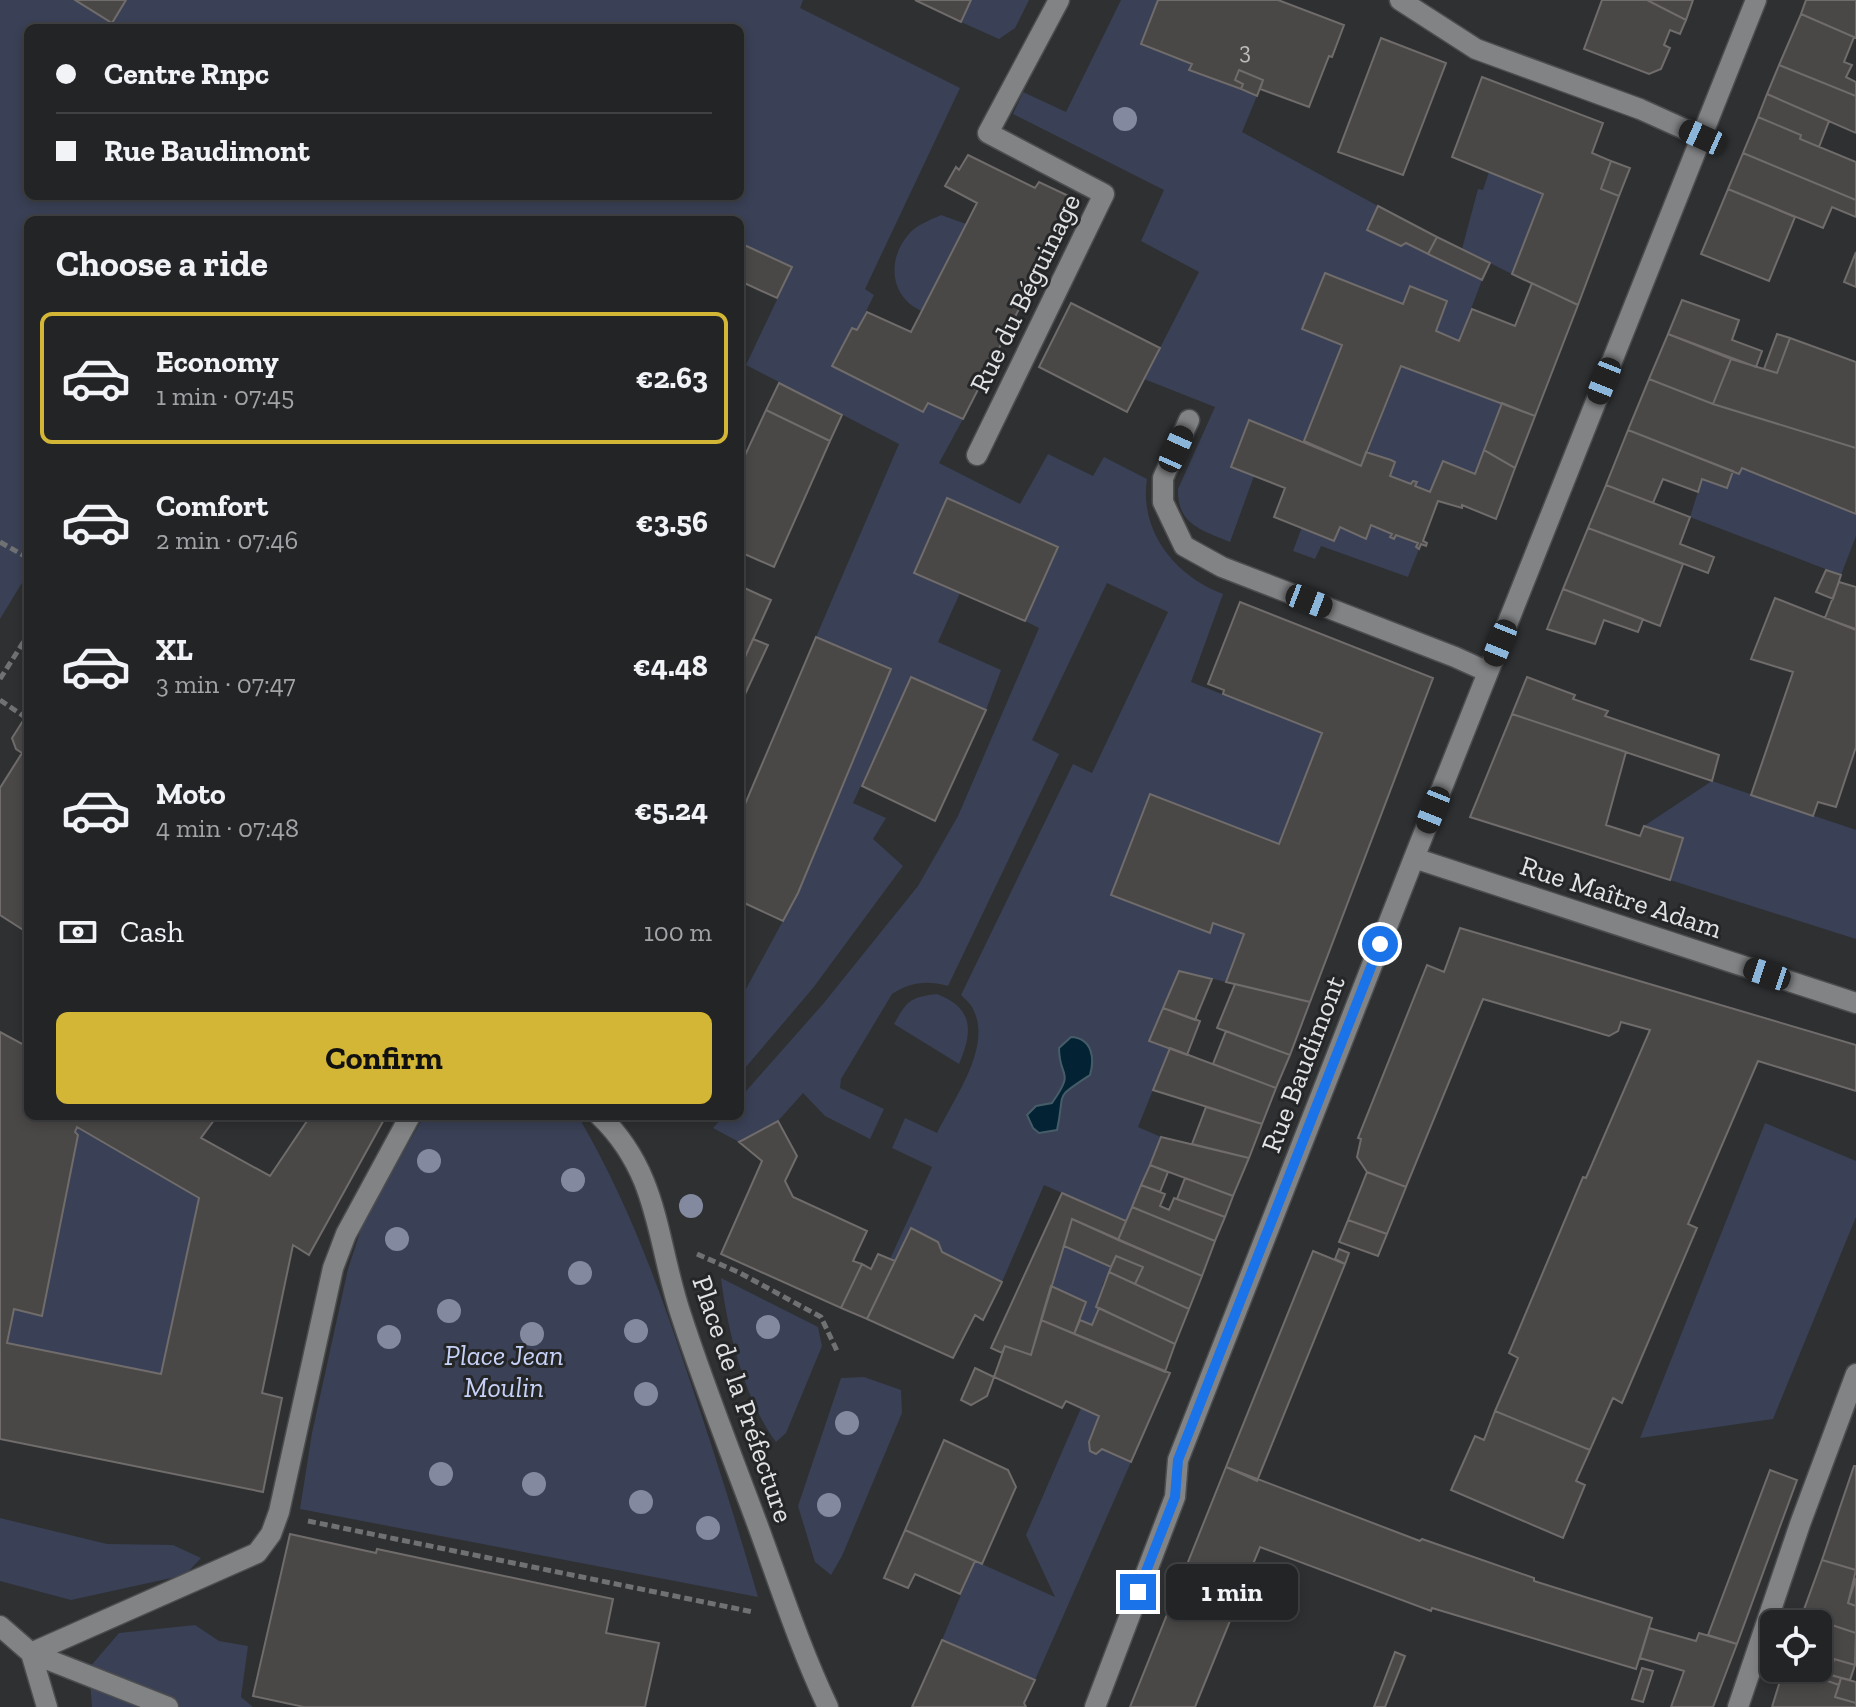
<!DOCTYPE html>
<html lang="en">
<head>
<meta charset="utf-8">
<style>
  body { margin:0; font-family:"Zilla Slab",serif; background:#2b2c2e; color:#f1f3f6; height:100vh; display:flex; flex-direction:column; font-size:30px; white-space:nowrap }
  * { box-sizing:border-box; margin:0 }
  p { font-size:26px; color:#a3a4a7 }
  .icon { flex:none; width:44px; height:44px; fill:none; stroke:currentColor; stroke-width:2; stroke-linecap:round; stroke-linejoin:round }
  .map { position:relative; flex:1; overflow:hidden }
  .sheet { position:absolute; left:24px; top:216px; width:720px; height:904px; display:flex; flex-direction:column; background:#232426; border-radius:12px; box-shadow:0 4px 12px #0003,0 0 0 2px #404143 }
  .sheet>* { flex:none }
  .top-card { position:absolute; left:24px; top:24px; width:720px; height:176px; border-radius:12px; box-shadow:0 4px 12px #0003,0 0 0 2px #404143; display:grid; align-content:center; height:176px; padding:0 32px; background:#232426 }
  .controls { position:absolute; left:1760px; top:1610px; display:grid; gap:16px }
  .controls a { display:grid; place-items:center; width:72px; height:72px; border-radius:12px; background:#232426; box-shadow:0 4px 12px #0003,0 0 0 2px #404143; font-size:40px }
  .end { position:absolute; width:36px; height:36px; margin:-18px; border:10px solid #1a73e8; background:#fff; box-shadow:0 0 0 4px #fff }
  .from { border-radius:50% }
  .bubble { position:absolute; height:56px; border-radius:12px; background:#232426; box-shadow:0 4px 12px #0003,0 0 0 2px #404143; font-size:26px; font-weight:700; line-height:56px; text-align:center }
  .car { position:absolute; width:24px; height:48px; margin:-24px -12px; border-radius:10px; box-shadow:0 0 6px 2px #0007; background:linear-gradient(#222 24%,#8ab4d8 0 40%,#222 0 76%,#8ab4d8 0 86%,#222 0) }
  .top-card b { display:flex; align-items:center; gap:28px; height:76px; font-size:30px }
  .top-card b+b { border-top:2px solid #404143 }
  .top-card i { width:20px; height:20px; background:#f1f3f6 }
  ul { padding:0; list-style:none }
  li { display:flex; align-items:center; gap:24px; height:132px; margin:0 16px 12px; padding:0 16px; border:4px solid transparent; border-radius:12px }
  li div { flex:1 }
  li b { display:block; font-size:30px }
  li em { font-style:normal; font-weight:700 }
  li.active { border-color:#d3b635 }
  li>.icon { width:72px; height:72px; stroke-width:1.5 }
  h2 { padding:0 32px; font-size:36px; line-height:96px }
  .pay { display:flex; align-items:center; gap:20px; height:88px; padding:0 32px; font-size:30px }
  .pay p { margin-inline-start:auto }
  .action { display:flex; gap:16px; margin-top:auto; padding:16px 32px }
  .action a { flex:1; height:92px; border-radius:12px; background:#d3b635; color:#111; font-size:32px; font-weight:700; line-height:92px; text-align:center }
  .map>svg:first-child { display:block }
  .green { fill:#3a4055; fill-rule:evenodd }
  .water { fill:#032334; stroke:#465d69; stroke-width:2 }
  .building { fill:#4a4846; stroke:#6f6c6b; stroke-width:2; fill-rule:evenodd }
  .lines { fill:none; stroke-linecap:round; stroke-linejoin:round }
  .minor-casing { stroke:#4c4d4f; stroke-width:23 }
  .path { stroke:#707173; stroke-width:5; stroke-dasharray:8 4; stroke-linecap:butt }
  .minor { stroke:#828385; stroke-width:20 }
  .tree { fill:#83899f }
  .route { stroke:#1a73e8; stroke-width:10 }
  .labels { text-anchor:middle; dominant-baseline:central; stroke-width:6; stroke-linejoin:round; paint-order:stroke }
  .number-label { font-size:24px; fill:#bcbcbd }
  .street-label { font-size:28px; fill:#e2e3e5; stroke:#252628 }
  .park-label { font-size:28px; font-style:italic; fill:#c7d2f8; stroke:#252628 }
</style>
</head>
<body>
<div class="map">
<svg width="1856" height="1707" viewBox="0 0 1856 1707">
  <rect width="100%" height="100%" fill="#2f3032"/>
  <!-- green -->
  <path class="green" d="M0 0H803L800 8 960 88 865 289 874 295 857 330 851 328 833 366 922 412 928 403 963 419 939 463 1020 504 1048 454 1093 476 1104 457 1147 479C1139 531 1175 576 1223 594L1191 682 1322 733 1279 844 1150 794 1111 895 1209 933 1213 923 1244 934 1226 982 1179 971 1170 1048 1138 1127 1161 1137 1126 1221 1044 1185 1002 1282 942 1252 938 1242 912 1228 895 1261 890 1259 932 1167 892 1148 905 1118 937 1133C953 1100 993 1046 973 1009 971 1004 965 999 961 995L1073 764 1092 773 1168 612 1107 583 1032 740 1059 754 948 986C926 980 911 982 892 994L841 1079 840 1088 884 1109 870 1139 825 1116 803 1093 778 1121 739 1142 713 1128 724 1116H740V1098L823 1004 918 886 958 816 1039 628 1025 621 1057 547 914 573 960 593 938 642 1001 670 986 710 911 677 853 803 886 818 873 839 903 866 813 988 740 1074V1000L798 893 890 669 816 637 899 444 746 365 792 268 740 243V220H28V573L0 619ZM28 28H740V196H28Z
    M971 0H1029L1015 28 999 39 961 22Z
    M1121 0H1158L1141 44 1192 64 1190 70 1257 96 1242 132 1378 206 1368 230 1400 246 1406 243 1482 280 1459 341 1436 331 1447 301 1410 286 1403 304 1325 273 1302 329 1342 345 1304 441 1249 421 1254 476 1230 542C1202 530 1177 525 1178 489L1215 407 1144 379 1199 272 1141 241 1164 190 1013 114 1023 92 1066 112Z
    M1489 172 1543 194 1512 274 1462 249 1478 189 1483 190Z
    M941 215 966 224 922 311C891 298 886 261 908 235 916 225 930 220 941 215Z
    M1401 366 1502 403 1475 474 1443 461 1430 492 1415 486 1417 482 1413 481 1411 484 1390 476V461L1368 452Z
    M1742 468 1856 514V536L1841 575 1690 517 1702 479 1727 488 1733 471Z
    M1371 525 1392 534 1390 537 1393 539 1396 535 1418 543 1416 547 1419 549 1408 577 1321 546 1315 559 1293 551 1302 527H1340L1366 539Z
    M1712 781 1856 830V939L1670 880 1683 838 1644 826Z
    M937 994C974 1008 973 1032 959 1064L894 1024C907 1001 910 997 937 994Z
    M424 1116H578C625 1196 657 1281 686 1369 712 1445 736 1521 758 1597L300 1509 312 1433 348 1269 363 1223Z
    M1765 1123 1856 1161V1217L1773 1419 1640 1438Z
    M77 1127 199 1198 161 1374 8 1343 14 1309 42 1315 78 1136 75 1132Z
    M1064 1246 1111 1267 1102 1286 1105 1288 1092 1325 1080 1320 1086 1302 1051 1286Z
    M721 1278 818 1327 822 1346 786 1433 776 1442C745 1401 727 1329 721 1278Z
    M864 1377 901 1390 902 1413 842 1556 831 1575 815 1562 798 1506 841 1378Z
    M1081 1408 1099 1416 1089 1442 1090 1451 1096 1454 1102 1449 1131 1462 1035 1680 942 1640 975 1561 1055 1597 1026 1535Z
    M0 1518 107 1544 173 1545 201 1558 185 1575 71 1600 0 1581Z
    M195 1625 219 1641 248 1646 241 1697 253 1707H92L89 1668 119 1633Z"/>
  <!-- water -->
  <path class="water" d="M1071 1037C1092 1038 1095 1058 1090 1075 1052 1100 1066 1090 1057 1130L1039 1133 1033 1128 1027 1115 1036 1106 1052 1103C1076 1069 1059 1079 1059 1048Z"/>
  <!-- building -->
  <path class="building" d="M75 0H126L112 23Z
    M915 0H971L961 22Z
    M1158 0H1278L1344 25 1332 57 1329 56 1309 107 1260 89 1263 80 1239 70 1235 80 1243 84 1241 89 1189 70 1192 64 1141 44Z
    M1602 0H1647L1686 20 1680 34 1670 30 1664 45 1670 48 1661 69 1649 74 1584 49Z
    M1647 0H1693L1686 20Z
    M1806 0H1856V38L1801 14Z
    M1801 14 1854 37 1844 62 1852 65 1846 77 1856 82V96L1779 65Z
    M1381 38 1446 63 1403 175 1338 152Z
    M1779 65 1856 96V133L1767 94Z
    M1239 70 1263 80 1257 96 1241 89 1243 84 1235 80Z
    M1482 77 1603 123 1592 153 1611 161 1601 189 1619 196 1578 305 1512 274 1543 194 1452 157Z
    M1767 94 1829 121 1819 147 1800 139 1801 135 1758 117Z
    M1758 117 1801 135 1800 139 1856 162V200L1743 153Z
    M1743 153 1856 200V217L1832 207 1823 228 1728 189Z
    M968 155 1035 188 1039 182 1075 199 963 419 928 403 923 412 832 366 852 328 857 330 867 312 911 332 977 203 945 186 956 167 959 170Z
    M1611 161 1630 168 1619 196 1601 189Z
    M1728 189 1795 217 1769 281 1701 254Z
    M1378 206 1437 237 1428 254 1406 243 1401 246 1367 230Z
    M1437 237 1490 263 1482 280 1428 254Z
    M740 243 792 267 777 298 740 281Z
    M1856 252V287L1844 282Z
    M1325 273 1403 304 1410 286 1447 301 1436 331 1459 341 1472 309 1515 326 1532 283 1578 305 1535 416 1401 366 1361 466 1304 441 1342 345 1302 329Z
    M1682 300 1739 320 1732 340 1762 351 1756 367 1668 334Z
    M1071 303 1160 348 1127 412 1039 367Z
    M1668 334 1731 359 1713 404 1649 379Z
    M1777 334 1790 338 1777 373 1764 369Z
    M1790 338 1856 362V448L1713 404 1731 359 1777 373Z
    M1649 379 1713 404 1856 448V514L1742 468 1739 474 1628 430Z
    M779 383 842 415 830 441 766 410Z
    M1502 403 1535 416 1515 468 1484 450Z
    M766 410 830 441 774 567 740 552V466Z
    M1249 420 1361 466 1366 452 1391 460 1395 462 1390 476 1411 484 1413 481 1417 482 1415 486 1430 492 1443 461 1475 474 1484 450 1515 468 1496 519 1462 505V508L1438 501 1423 541 1427 543 1426 546 1421 544 1419 549 1416 547 1418 543 1396 535 1394 539 1390 537 1392 534 1371 525 1366 539 1340 527 1334 541 1274 517 1285 488 1231 467Z
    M1628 430 1733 471 1727 488 1702 479 1698 492 1663 479 1653 503 1606 485Z
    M1606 485 1690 517 1680 544 1714 557 1708 573 1588 528Z
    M947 498 1058 547 1025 621 914 573Z
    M1588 528 1683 564 1660 626 1563 589Z
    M1826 570 1841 575 1833 599 1816 592Z
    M1839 582 1856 587V629L1825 618Z
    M740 586 771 600 740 668Z
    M1563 589 1643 619 1638 632 1604 620 1595 644 1547 629Z
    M1775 598 1856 630V747L1836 807 1818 802 1813 816 1751 795 1793 672 1751 659Z
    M1240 602 1433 678 1310 1002 1226 982 1244 934 1213 923 1210 933 1111 895 1150 794 1279 844 1322 733 1223 694 1224 690 1208 684Z
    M816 637 891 669 798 893 783 921 740 901V816Z
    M753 639 768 645 740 705V668Z
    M911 677 986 710 935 821 862 786Z
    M1527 677 1575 695 1573 699 1608 711 1605 716 1719 755 1712 781 1512 714Z
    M28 713V933L0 915V788L22 753 16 749 12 738Z
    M1512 714 1626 752 1606 825 1640 836 1644 826 1683 838 1670 880 1470 817Z
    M1460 928 1856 1045V1091L1758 1061 1688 1224 1697 1228 1622 1403 1613 1398 1590 1450 1495 1411 1518 1358 1509 1353 1583 1177 1586 1178 1650 1030 1621 1022 1618 1031 1609 1036 1483 999 1406 1187 1367 1172 1357 1157 1361 1139 1358 1138 1427 965 1444 972Z
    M1179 971 1212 979 1195 1020 1163 1008Z
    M1235 984 1310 1002 1290 1055 1217 1028Z
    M1163 1008 1200 1021 1187 1055 1149 1041Z
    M1226 1031 1290 1055 1276 1088 1213 1064Z
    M0 1032 28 1047V1116H217L201 1138 270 1176 309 1118 306 1116H386L309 1255 293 1245 262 1393 282 1398 263 1492 0 1439ZM77 1127 199 1198 161 1374 7 1343 14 1309 42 1316 78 1135 75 1132Z
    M1170 1048 1276 1088 1262 1124 1153 1090Z
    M1206 1107 1262 1124 1249 1158 1192 1144Z
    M778 1121 797 1156 785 1181 793 1197 867 1231 853 1261 862 1264 841 1308 721 1254 762 1161 739 1142Z
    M1161 1137 1249 1158 1233 1196 1150 1165Z
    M1150 1165 1168 1172 1160 1192 1141 1185Z
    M1367 1172 1406 1187 1387 1234 1348 1220Z
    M1185 1178 1233 1196 1225 1217 1177 1199Z
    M1141 1185 1165 1194 1160 1206 1169 1210 1174 1198 1225 1217 1215 1241 1132 1207Z
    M1062 1193 1126 1221 1118 1240 1072 1219 1031 1355 1005 1346 1002 1353 991 1348Z
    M1132 1207 1215 1241 1202 1276 1118 1240Z
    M1072 1219 1202 1276 1189 1309 1135 1284 1143 1267 1116 1256 1111 1267 1064 1246Z
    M1348 1220 1387 1234 1378 1256 1339 1242Z
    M911 1228 938 1242 942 1252 1002 1282 983 1320 975 1315 953 1358 867 1319Z
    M1339 1249 1349 1253 1345 1264 1335 1259Z
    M1313 1251 1345 1264 1257 1481 1226 1467Z
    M878 1254 895 1261 867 1319 841 1308 862 1264 871 1269Z
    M1116 1256 1143 1267 1135 1284 1109 1272Z
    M1109 1272 1189 1309 1175 1344 1096 1307Z
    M1051 1286 1086 1302 1074 1334 1041 1320Z
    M1099 1308 1175 1344 1165 1372 1074 1334 1080 1320 1092 1325Z
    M1041 1320 1170 1373 1131 1462 1102 1449 1096 1454 1090 1451 1089 1442 1099 1416 1066 1401 1062 1408 994 1377 1005 1346 1031 1355Z
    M975 1368 994 1377 987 1396 971 1405 961 1400Z
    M1495 1411 1590 1450 1576 1481 1585 1485 1563 1538 1451 1490 1475 1436 1484 1440Z
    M944 1440 1008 1470 1016 1487 982 1564 905 1530Z
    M1854 1466H1856V1570L1822 1560Z
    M1226 1467 1420 1541 1422 1539 1534 1578V1581L1652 1618 1636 1669 1432 1608 1431 1611 1260 1547 1195 1707H1130Z
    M1770 1470 1797 1480 1737 1644 1708 1635Z
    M905 1530 975 1561 960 1594 915 1574 908 1588 884 1578Z
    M290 1534 376 1553 377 1549 613 1599 606 1633 659 1643 645 1707H304L253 1696Z
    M1822 1560 1856 1570 1848 1603 1856 1606V1633L1802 1615Z
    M1856 1578V1606L1848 1603Z
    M1802 1615 1856 1633 1855 1665 1834 1659 1830 1675 1809 1668H1818V1624H1799Z
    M1649 1628 1696 1641 1699 1633 1737 1644 1713 1707H1671L1684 1671 1640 1658Z
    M942 1640 1035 1680 1024 1703 1026 1707H912Z
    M1395 1652 1405 1656 1385 1707H1374Z
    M1834 1659 1855 1665 1850 1680 1830 1675Z
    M1642 1668 1653 1671 1643 1702 1632 1699Z
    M1784 1668H1809L1822 1672 1819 1678 1839 1685 1835 1697 1856 1703V1707H1772Z
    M1822 1672 1841 1678 1839 1685 1819 1678Z
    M1841 1678 1856 1682V1703L1835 1697Z"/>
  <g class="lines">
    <!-- minor casing -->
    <g class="minor-casing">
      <path id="minor" d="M1400 0 1476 49 1640 109 1702 137
        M1189 420 1163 478V502L1184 546 1222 567 1455 657 1488 672
        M977 455 1104 194 988 133 1059 0
        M1414 858 1856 1003
        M600 1116C660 1174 656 1241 681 1315 704 1386 732 1456 758 1526 780 1586 800 1648 828 1707
        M0 1626 31 1653 168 1707
        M31 1653 257 1553 271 1534 279 1512 333 1268 346 1234 410 1116
        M31 1653 47 1707
        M1095 1707 1175 1497 1178 1460 1414 858 1756 0
        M1738 1707 1800 1524 1856 1374"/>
    </g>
    <!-- path -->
    <path class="path" d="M0 542 28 558
      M0 679 28 635
      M0 700 25 717
      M697 1254 740 1273 821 1317 838 1353
      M308 1521 753 1612"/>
    <!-- minor -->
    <use href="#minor" class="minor"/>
  </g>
  <!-- trees -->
  <g class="tree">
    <circle cx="1125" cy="119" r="12"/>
    <circle cx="429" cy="1161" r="12"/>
    <circle cx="573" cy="1180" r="12"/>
    <circle cx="691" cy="1206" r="12"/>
    <circle cx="397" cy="1239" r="12"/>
    <circle cx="580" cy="1273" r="12"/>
    <circle cx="449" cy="1311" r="12"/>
    <circle cx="768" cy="1327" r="12"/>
    <circle cx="636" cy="1331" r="12"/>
    <circle cx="532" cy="1334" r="12"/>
    <circle cx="389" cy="1337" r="12"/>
    <circle cx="646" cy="1394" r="12"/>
    <circle cx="847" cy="1423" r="12"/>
    <circle cx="441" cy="1474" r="12"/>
    <circle cx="534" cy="1484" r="12"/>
    <circle cx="641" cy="1502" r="12"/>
    <circle cx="829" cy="1505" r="12"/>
    <circle cx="708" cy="1528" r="12"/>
  </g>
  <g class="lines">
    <!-- route -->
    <path class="route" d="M1138 1592 1175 1497 1178 1460 1380 944"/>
  </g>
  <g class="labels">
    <!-- number labels -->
    <g class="number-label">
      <text x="1245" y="50">3</text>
    </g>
    <!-- street labels -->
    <g class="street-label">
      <text transform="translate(1025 293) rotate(-64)">Rue du Béguinage</text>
      <text transform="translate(1621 897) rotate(18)">Rue Maître Adam</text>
      <text transform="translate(1303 1064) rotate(-69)">Rue Baudimont</text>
      <text transform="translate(743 1399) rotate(71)">Place de la Préfecture</text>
    </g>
    <!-- park labels -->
    <g class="park-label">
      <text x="504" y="1355">Place Jean<tspan x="504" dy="32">Moulin</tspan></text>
    </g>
  </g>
</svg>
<div class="controls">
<a><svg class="icon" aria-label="locate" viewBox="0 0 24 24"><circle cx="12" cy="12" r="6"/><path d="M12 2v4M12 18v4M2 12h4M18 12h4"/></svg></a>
</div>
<i class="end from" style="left:1380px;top:944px"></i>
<i class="end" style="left:1138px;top:1592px"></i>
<div class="bubble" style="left:1166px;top:1564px;width:132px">1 min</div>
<i class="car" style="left:1702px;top:137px;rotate:294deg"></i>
<i class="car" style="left:1604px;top:381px;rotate:202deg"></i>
<i class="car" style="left:1176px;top:449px;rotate:24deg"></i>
<i class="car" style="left:1309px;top:601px;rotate:111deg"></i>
<i class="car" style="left:1500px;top:643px;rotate:202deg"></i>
<i class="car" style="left:1433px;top:810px;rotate:202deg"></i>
<i class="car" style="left:1767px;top:974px;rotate:288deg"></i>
<div class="top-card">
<b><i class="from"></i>Centre Rnpc</b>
<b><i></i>Rue Baudimont</b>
</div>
<section class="sheet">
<h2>Choose a ride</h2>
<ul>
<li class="active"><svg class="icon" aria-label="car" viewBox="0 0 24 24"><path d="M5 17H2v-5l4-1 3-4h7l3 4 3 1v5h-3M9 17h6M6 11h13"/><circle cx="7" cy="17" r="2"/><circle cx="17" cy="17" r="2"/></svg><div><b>Economy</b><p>1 min · 07:45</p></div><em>€2.63</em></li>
<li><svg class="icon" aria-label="car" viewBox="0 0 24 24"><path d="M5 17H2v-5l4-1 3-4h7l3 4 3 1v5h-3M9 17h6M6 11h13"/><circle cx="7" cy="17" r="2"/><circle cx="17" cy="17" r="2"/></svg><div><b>Comfort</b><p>2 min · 07:46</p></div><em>€3.56</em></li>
<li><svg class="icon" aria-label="car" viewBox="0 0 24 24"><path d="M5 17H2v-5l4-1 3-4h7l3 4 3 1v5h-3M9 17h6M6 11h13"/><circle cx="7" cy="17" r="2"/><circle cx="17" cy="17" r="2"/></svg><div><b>XL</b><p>3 min · 07:47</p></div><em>€4.48</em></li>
<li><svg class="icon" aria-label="car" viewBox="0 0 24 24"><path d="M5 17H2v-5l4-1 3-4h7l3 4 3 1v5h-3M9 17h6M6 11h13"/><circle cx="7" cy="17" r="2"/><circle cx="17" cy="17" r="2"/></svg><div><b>Moto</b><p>4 min · 07:48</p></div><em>€5.24</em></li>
</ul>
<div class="pay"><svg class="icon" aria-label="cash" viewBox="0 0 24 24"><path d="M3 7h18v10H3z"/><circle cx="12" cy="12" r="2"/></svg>Cash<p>100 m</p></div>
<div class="action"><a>Confirm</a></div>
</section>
</div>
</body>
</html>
